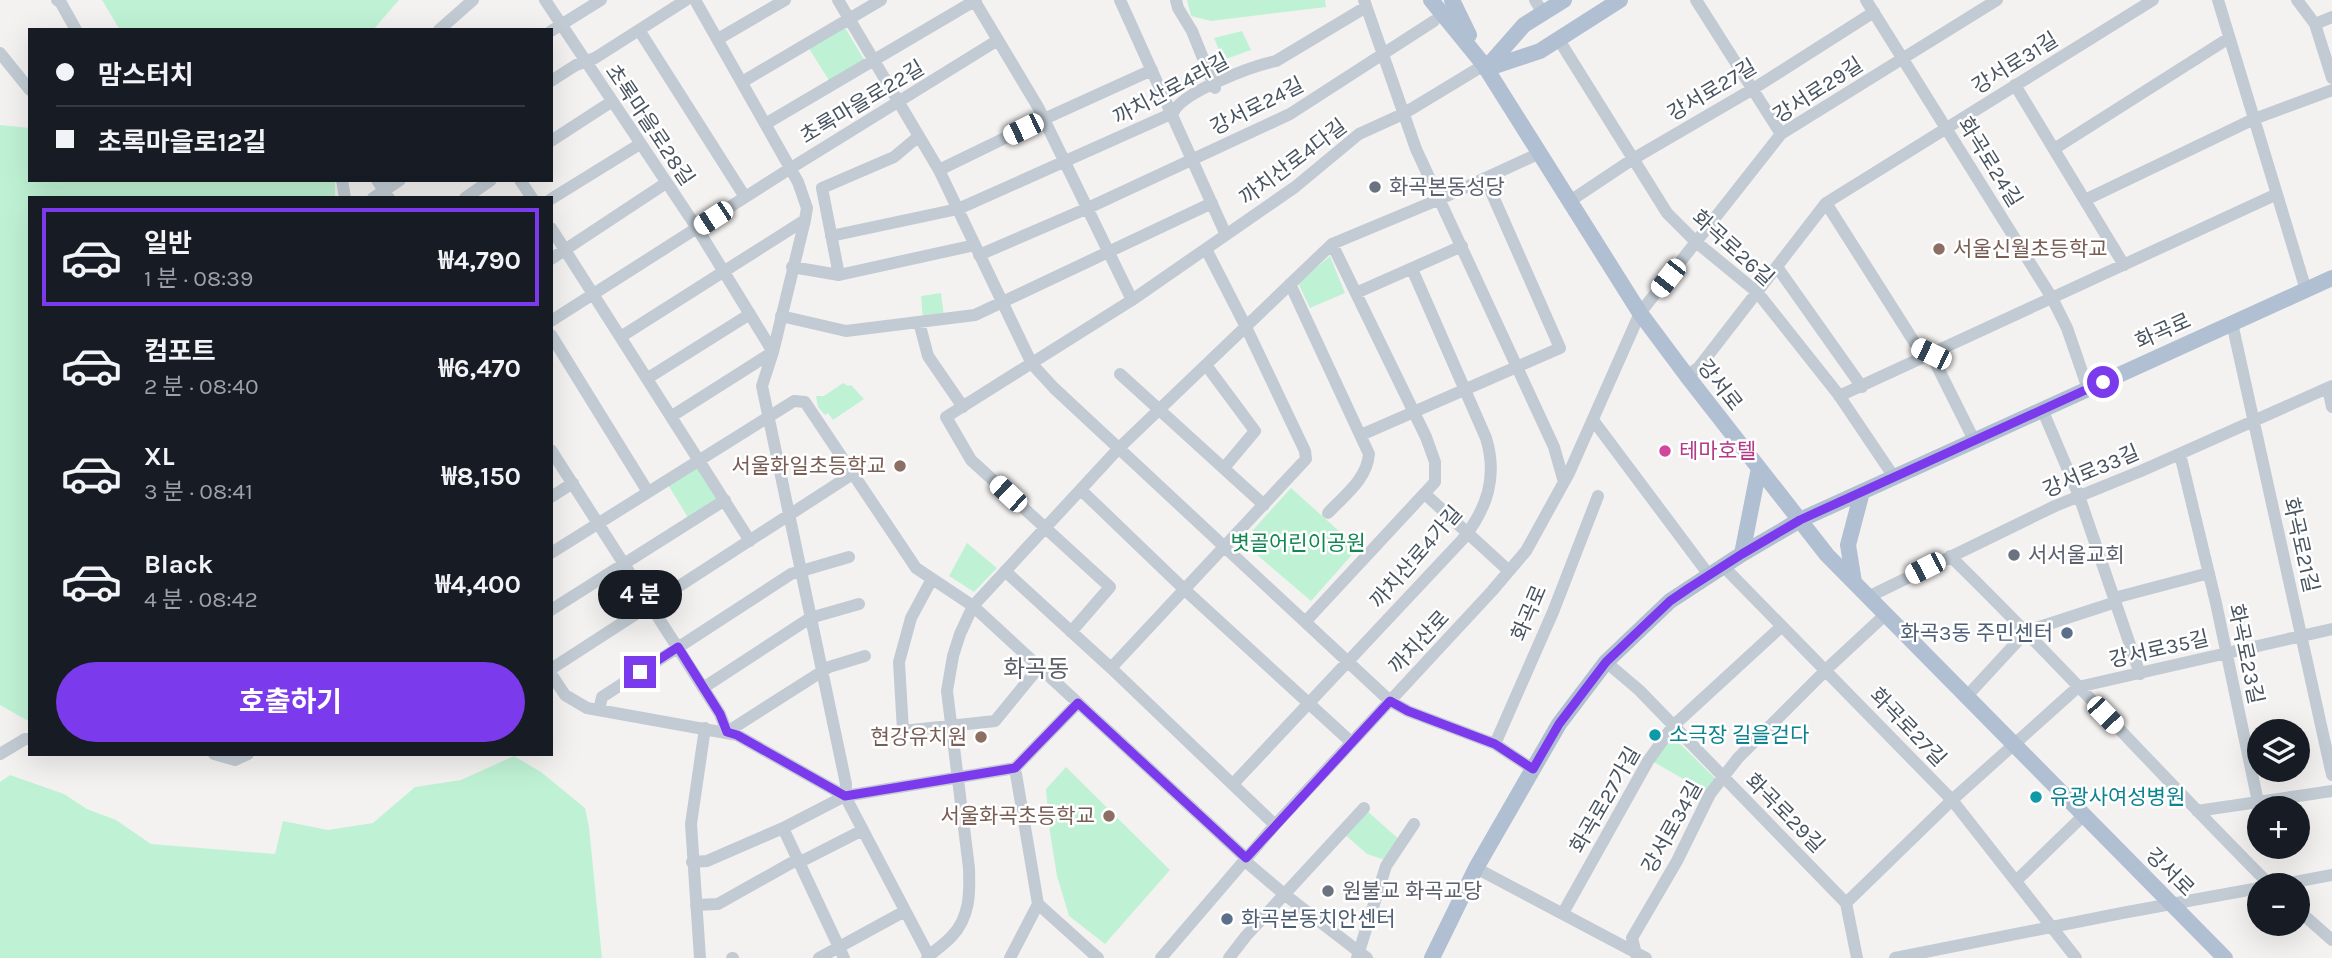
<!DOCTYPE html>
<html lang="ko">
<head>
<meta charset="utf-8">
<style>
  body { margin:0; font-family:Karla,"Noto Sans KR",sans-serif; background:#20242c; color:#f1f3f6; height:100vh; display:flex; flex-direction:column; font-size:26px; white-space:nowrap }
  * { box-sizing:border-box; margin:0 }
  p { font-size:23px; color:#9ea1a6 }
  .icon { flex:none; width:38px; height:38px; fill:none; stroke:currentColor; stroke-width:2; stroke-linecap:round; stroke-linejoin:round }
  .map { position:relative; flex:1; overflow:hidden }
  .sheet { position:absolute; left:28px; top:196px; width:525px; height:560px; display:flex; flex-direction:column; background:#171b24; border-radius:0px; box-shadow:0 7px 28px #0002 }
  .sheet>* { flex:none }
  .guide { position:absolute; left:28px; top:28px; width:525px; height:154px; border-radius:0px; box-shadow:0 7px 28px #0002; display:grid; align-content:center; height:154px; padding:0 28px; background:#171b24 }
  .buttons { position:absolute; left:2247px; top:719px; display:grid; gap:14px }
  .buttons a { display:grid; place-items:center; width:63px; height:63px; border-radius:50%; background:#171b24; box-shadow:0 7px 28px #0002; font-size:35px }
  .end { position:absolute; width:32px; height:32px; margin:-16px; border:9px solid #7c3aed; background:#fff; box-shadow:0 0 0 4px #fff }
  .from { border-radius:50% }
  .bubble { position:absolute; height:49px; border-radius:24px; background:#171b24; box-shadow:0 7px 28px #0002; font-size:23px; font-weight:700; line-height:49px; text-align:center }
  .car { position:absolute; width:21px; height:42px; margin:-21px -10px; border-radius:9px; box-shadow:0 0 5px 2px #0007; background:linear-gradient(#fff 24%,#345 0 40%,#fff 0 76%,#345 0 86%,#fff 0) }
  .guide b { display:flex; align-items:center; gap:24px; height:66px; font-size:26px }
  .guide b+b { border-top:2px solid #363941 }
  .guide i { width:18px; height:18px; background:#f1f3f6 }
  ul { padding:12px 0 0; list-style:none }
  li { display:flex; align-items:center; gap:21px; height:98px; margin:0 14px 10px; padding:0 14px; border:4px solid transparent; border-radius:0px }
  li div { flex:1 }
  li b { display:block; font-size:26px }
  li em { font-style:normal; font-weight:700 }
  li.current { border-color:#7c3aed }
  li>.icon { width:63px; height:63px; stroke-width:1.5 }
  .button { display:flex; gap:14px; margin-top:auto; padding:14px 28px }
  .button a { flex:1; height:80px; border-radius:42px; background:#7c3aed; color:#fff; font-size:28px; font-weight:700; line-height:80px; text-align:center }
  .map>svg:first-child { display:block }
  .green { fill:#bff2d5 }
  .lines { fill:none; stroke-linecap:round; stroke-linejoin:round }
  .minor { stroke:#c2cbd3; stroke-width:12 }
  .major { stroke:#b0bfd1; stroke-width:16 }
  .route { stroke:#7c3aed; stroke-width:9 }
  .worship-dot { fill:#6b7280; stroke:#fff; stroke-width:2.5 }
  .education-dot { fill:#8d6e63; stroke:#fff; stroke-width:2.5 }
  .hotel-dot { fill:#d1479c; stroke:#fff; stroke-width:2.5 }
  .service-dot { fill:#5c6f8a; stroke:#fff; stroke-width:2.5 }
  .culture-dot { fill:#0f9aa8; stroke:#fff; stroke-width:2.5 }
  .labels { text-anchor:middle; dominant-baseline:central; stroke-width:5; stroke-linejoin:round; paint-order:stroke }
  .street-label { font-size:21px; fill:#485460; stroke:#fff }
  .worship-label { font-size:21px; fill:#5b616d; stroke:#fff; text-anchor:start }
  .education-label { font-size:21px; fill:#785e54; stroke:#fff; text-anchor:end }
  .hotel-label { font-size:21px; fill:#b23c85; stroke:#fff; text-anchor:start }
  .park-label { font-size:21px; fill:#138753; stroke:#fff }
  .service-label { font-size:21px; fill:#4e5e75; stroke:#fff; text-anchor:end }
  .culture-label { font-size:21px; fill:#0d838f; stroke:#fff; text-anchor:start }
  .quarter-label { font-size:24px; fill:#5d6167; stroke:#fff }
</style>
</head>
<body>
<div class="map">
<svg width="2332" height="958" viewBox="0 0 2332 958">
  <rect width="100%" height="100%" fill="#f4f2f1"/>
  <!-- green -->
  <path class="green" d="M102 0H399L373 30H120Z
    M1187 0H1325L1326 7 1211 21 1191 16Z
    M844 26 865 61 830 82 808 47Z
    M1242 31 1251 50 1223 60 1214 38Z
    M0 125 30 128V180H335V198H30V722L0 705Z
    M1330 256 1345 293 1310 308 1298 283Z
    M941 293 944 317 923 320 921 296Z
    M843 383 848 386 851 385 864 399 833 420 828 413 825 415 818 407 816 396H824Z
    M697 468 718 501 689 519 668 485Z
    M1291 488 1358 548 1311 601 1242 542Z
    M967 543 997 568 974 592 949 576Z
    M1672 736 1716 779 1706 792 1652 761Z
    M514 756 541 772 585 808 589 827 602 958H0V782L10 775 64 794 87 809 116 820 151 844 275 854 283 821 328 830 373 823 415 787 461 780Z
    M1066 767 1170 870 1105 944 1069 916 1057 876 1049 826 1046 789Z
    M1366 810 1401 841 1388 861 1367 854 1344 834Z"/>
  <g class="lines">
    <!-- minor -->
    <path class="minor" d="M57 0 61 3 76 30
      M545 0 697 228 773 352 672 416
      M695 0 798 182 807 208 805 220 773 352 762 386 846 784 845 796
      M838 0 939 170 1032 364 1054 388 1390 701 1408 711 1495 744 1533 769
      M974 0 1038 107 1132 300
      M1120 0 1226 235
      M1176 0 1178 8 1192 31 1215 88
      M1364 0 1416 149 1554 447 1564 482
      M1535 0 1543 13
      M1696 0 1781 134
      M1866 0 2052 298 2067 328 2088 389
      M2218 0 2306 290
      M2297 0 2315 24 2332 78
      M2315 24 2332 17
      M439 30 473 0
      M639 30 745 197
      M551 31 601 0
      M718 39 785 0
      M1559 40 1667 213 1696 242 1757 292 1838 394 1894 477
      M0 53 30 90
      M551 81 576 65 595 58 686 0
      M742 82 881 0
      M2015 85 2124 265
      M767 123 976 0
      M551 141 611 102
      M2054 149 2229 38
      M939 170 1044 119 1152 70
      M342 180 345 198
      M377 180 389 198
      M520 180 532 198
      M373 198 400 180
      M465 198 491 180
      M551 199 640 144
      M2085 200 2254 119 2332 90
      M1570 201 1633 159 1753 89 1874 12
      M1826 203 1918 348 1931 354 1974 440
      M551 228 750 541
      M831 236 958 209 1173 113C1181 92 1253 66 1276 61L1366 7
      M979 255 1088 208 1290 114 1434 21
      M551 259 666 183
      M792 267 839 275 975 245
      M1777 267 1862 387
      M839 275 822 188 894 157 919 136
      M1290 284 1369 454C1367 479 1345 495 1328 513
      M1356 293 1462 246
      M781 316 846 331 975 315 1212 203
      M551 321 791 168 998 40
      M919 322 928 356 963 407
      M2232 323 2332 775
      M551 335 648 492
      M622 336 805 220
      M1206 365 1255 431 1224 468
      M1120 374 1264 505
      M1687 376 1699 367 1826 203 2153 0
      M648 378 750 314
      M2328 388 2332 407
      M1839 396 2277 194
      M2042 409 2079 496 2140 674
      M1593 420 1709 575
      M1361 435 1560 348 1485 178
      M551 450 720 714 727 732 829 667 865 656
      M2180 454 2216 603 2258 802 2197 811
      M1081 490 1185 590 1351 742
      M1425 494 1509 571
      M551 497 573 483
      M551 553 794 401 805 402 916 568 973 606 1246 858
      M1950 556C2060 663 2162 777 2271 886
      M1723 566 1952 800 2076 958
      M1005 571 1111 668 1275 825
      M932 579 911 618 899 662 903 731 995 721 1040 666
      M1868 597 2055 506 2141 471 2332 386
      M2114 598 2209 573
      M551 610 725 500
      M1306 621 1435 482V462L1426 437 1332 244
      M1071 632 1110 587 971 460 946 417 1132 300 1295 187 1359 134 1403 114 1484 65
      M1606 662 1639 690 1846 903
      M1111 668 1306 459 1305 451 1246 327 1206 249
      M551 669 854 473
      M551 674 565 695 587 708 737 735 845 796 1015 768 1038 904 1098 958
      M703 688 810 618 859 604
      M1967 696 2027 631 2116 602
      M599 710 602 697 791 574 849 557
      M1495 744 1553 612 1598 496
      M0 754 25 739H30
      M214 754 235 760 248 754
      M1015 768 1078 703
      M1233 784 1462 540C1487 509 1498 477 1486 438L1412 269
      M845 796 930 958
      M2258 802 2332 791
      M783 828 844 958
      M1244 860 1284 894 1367 958
      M692 862 707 861 783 828 845 796
      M1476 868 1646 958
      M2016 881 2084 815
      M2274 886 2332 875
      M696 905 718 904 791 863 806 859 863 830
      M2298 910 2332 940
      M1563 913 1648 761 1673 726 1782 626
      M700 958 691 824 705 728
      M732 958H733
      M819 958 905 911
      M927 958C935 950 945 944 952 936 970 917 970 893 969 868L947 691 953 656 960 634 973 606 1119 448 1332 244 1440 199 1540 153
      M1010 958 1038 904
      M1161 958 1275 825 1492 591 1526 551 1569 473 1640 313 1781 134 1997 0
      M1229 958 1246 936 1364 808
      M1357 958 1386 866 1414 824
      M1637 958 1632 938 1677 861 1710 794 1738 758 1831 665 1886 614
      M1857 958 1846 903 1952 800 2078 687 2332 629
      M1895 958 2122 913 2259 888"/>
    <!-- major -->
    <path class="major" d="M1431 0 1484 65 1640 313 1687 376 1827 555 2225 958
      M1452 0 1469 35
      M1487 67 1524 25 1564 0
      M1486 69 1540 51 1620 0
      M1742 554 1759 468
      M1854 582 1848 545 1862 492
      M1432 958 1476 868 1533 769 1559 724 1606 662 1670 601 1742 554 1800 520 2332 278"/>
  </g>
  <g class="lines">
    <!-- route -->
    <path class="route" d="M640 672 678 647 720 714 727 732 737 735 845 796 1015 768 1078 703 1246 858 1390 701 1408 711 1495 744 1533 769 1559 724 1606 662 1670 601 1689 588 1742 554 1800 520 2103 382"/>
  </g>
  <!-- markers -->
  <g class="worship-dot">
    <circle cx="1375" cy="187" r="7"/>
    <circle cx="2014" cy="555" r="7"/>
    <circle cx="1328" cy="891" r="7"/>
  </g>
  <g class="education-dot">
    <circle cx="1939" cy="249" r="7"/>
    <circle cx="900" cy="466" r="7"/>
    <circle cx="981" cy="737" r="7"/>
    <circle cx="1109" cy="816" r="7"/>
  </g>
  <circle class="hotel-dot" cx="1665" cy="451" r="7"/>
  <g class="service-dot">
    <circle cx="2067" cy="633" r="7"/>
    <circle cx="1227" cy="919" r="7"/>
  </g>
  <g class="culture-dot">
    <circle cx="1655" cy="735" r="7"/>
    <circle cx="2036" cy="797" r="7"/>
  </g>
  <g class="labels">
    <!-- street labels -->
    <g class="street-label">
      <text transform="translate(2015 63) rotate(-32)">강서로31길</text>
      <text transform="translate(1171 89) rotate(-28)">까치산로4라길</text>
      <text transform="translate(1712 90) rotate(-31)">강서로27길</text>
      <text transform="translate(1818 90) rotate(-33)">강서로29길</text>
      <text transform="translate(862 102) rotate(-31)">초록마을로22길</text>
      <text transform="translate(1257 106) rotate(-27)">강서로24길</text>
      <text transform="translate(650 125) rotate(56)">초록마을로28길</text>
      <text transform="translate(1293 162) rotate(-37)">까치산로4다길</text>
      <text transform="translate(1990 162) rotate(58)">화곡로24길</text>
      <text transform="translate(1733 248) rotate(42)">화곡로26길</text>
      <text transform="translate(2163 331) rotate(-24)">화곡로</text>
      <text transform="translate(1720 385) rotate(52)">강서로</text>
      <text transform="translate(2091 471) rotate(-23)">강서로33길</text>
      <text transform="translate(2301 545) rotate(77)">화곡로21길</text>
      <text transform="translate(1416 557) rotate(-49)">까치산로4가길</text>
      <text transform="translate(1529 613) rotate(-67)">화곡로</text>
      <text transform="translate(1419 642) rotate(-47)">까치산로</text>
      <text transform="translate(2159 649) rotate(-13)">강서로35길</text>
      <text transform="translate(2246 654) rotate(78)">화곡로23길</text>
      <text transform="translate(1908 727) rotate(46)">화곡로27길</text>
      <text transform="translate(1605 800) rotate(-60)">화곡로27가길</text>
      <text transform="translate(1785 813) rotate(45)">화곡로29길</text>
      <text transform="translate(1672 827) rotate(-61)">강서로34길</text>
      <text transform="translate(2170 872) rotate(45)">강서로</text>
    </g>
    <!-- worship labels -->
    <g class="worship-label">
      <text x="1389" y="187">화곡본동성당</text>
      <text x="2028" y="555">서서울교회</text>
      <text x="1342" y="891">원불교 화곡교당</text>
    </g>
    <!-- education labels -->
    <g class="education-label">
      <text x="1953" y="249" text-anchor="start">서울신월초등학교</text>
      <text x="886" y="466">서울화일초등학교</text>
      <text x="967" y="737">현강유치원</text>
      <text x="1095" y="816">서울화곡초등학교</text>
    </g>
    <!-- hotel labels -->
    <g class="hotel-label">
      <text x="1679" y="451">테마호텔</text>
    </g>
    <!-- park labels -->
    <g class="park-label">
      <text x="1298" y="543">볏골어린이공원</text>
    </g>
    <!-- service labels -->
    <g class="service-label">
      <text x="2053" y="633">화곡3동 주민센터</text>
      <text x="1241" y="919" text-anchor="start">화곡본동치안센터</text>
    </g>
    <!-- culture labels -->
    <g class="culture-label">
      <text x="1669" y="735">소극장 길을걷다</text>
      <text x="2050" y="797">유광사여성병원</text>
    </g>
    <!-- quarter labels -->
    <g class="quarter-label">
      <text x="1036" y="669">화곡동</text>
    </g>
  </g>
</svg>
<div class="buttons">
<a><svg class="icon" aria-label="layers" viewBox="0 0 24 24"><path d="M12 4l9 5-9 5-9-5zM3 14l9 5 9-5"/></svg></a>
<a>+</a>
<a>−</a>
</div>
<i class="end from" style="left:2103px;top:382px"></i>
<i class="end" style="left:640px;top:672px"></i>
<div class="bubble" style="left:598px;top:570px;width:84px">4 분</div>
<i class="car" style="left:1023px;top:129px;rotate:244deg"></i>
<i class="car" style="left:713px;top:218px;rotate:237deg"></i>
<i class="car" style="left:1668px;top:278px;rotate:218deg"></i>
<i class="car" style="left:1931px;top:354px;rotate:296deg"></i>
<i class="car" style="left:1008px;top:494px;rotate:313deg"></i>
<i class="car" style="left:1925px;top:568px;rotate:243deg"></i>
<i class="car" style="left:2105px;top:715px;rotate:136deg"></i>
<div class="guide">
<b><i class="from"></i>맘스터치</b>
<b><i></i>초록마을로12길</b>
</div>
<section class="sheet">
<ul>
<li class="current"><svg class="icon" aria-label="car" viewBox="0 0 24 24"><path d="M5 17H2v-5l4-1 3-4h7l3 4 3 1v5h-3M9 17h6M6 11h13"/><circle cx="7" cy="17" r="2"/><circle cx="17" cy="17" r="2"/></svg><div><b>일반</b><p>1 분 · 08:39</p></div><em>₩4,790</em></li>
<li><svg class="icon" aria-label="car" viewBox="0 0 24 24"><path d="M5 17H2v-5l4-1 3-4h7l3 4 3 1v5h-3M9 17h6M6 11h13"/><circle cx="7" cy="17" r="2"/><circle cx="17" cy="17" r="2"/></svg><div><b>컴포트</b><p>2 분 · 08:40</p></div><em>₩6,470</em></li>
<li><svg class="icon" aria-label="car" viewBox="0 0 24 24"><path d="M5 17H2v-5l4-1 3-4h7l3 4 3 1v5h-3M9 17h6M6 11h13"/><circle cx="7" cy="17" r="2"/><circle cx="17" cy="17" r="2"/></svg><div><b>XL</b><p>3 분 · 08:41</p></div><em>₩8,150</em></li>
<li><svg class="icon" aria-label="car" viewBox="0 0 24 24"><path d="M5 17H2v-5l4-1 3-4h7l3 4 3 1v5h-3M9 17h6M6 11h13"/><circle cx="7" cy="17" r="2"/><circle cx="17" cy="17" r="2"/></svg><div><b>Black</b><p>4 분 · 08:42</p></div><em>₩4,400</em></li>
</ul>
<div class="button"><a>호출하기</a></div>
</section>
</div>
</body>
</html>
